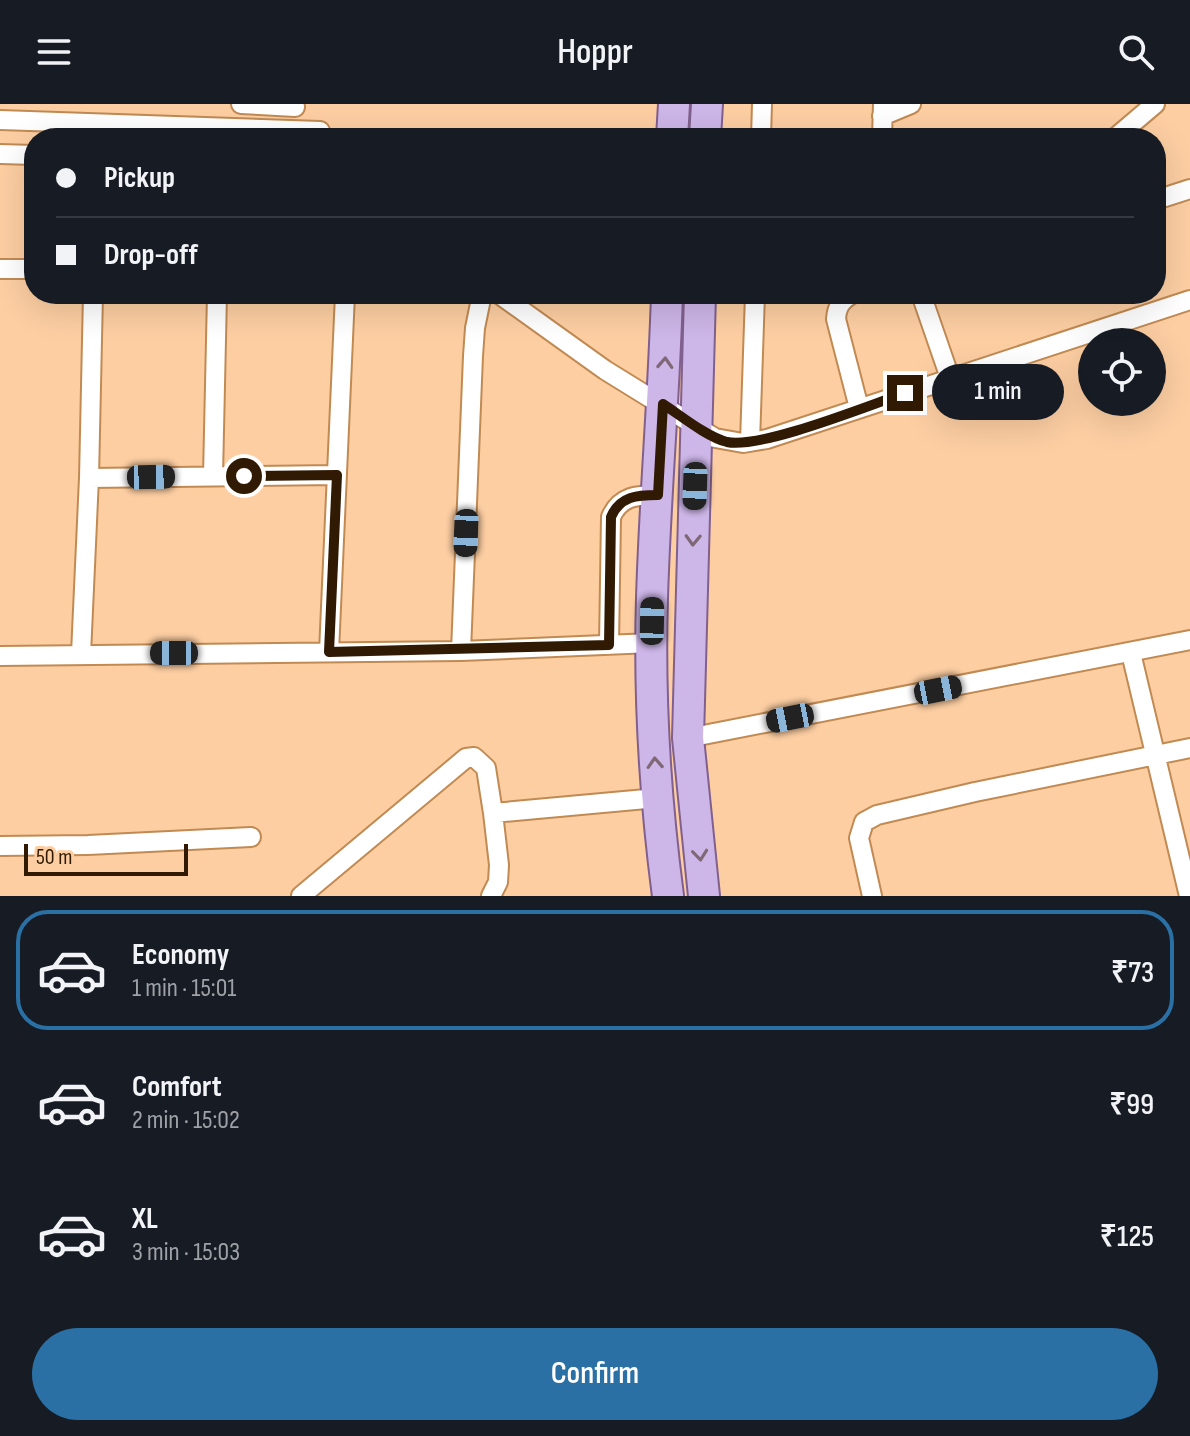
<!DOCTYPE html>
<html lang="en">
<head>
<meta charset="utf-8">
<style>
  body { margin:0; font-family:"Sofia Sans Condensed",sans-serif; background:#242831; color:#f1f3f6; height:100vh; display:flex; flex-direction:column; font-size:30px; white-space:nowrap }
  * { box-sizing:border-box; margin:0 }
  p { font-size:26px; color:#9ea1a6 }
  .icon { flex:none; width:44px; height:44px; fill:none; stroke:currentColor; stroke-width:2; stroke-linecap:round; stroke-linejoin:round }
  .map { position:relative; height:792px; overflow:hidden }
  .panel { display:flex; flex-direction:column; background:#171b24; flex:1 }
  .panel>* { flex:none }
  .banner { position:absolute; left:24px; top:24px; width:1142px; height:176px; border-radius:32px; box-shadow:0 8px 32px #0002; display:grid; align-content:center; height:176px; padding:0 32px; background:#171b24 }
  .fabs { position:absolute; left:1078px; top:224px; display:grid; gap:16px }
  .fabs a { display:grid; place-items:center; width:88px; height:88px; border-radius:50%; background:#171b24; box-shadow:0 8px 32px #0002; font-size:40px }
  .scale { position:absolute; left:24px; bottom:20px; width:164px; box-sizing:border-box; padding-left:8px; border:4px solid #301a03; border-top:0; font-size:22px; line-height:28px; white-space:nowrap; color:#301a03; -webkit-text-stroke:6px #fdcea2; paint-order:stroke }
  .end { position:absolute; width:36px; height:36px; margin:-18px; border:10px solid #301a03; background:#fff; box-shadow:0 0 0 4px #fff }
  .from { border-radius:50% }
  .bubble { position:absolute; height:56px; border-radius:28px; background:#171b24; box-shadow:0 8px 32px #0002; font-size:26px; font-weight:600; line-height:56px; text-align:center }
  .car { position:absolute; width:24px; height:48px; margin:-24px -12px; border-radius:10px; box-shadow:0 0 6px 2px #0007; background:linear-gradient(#222 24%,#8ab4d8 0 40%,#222 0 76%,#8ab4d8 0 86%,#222 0) }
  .banner b { display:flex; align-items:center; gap:28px; height:76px; font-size:30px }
  .banner b+b { border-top:2px solid #363941 }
  .banner i { width:20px; height:20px; background:#f1f3f6 }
  ul { padding:14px 0 0; list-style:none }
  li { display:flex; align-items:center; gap:24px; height:120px; margin:0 16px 12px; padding:0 16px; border:4px solid transparent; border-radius:32px }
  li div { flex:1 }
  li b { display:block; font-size:30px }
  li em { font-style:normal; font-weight:600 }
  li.active { border-color:#2a70a5 }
  li>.icon { width:72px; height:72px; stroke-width:1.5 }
  .cta { display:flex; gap:16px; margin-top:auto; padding:16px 32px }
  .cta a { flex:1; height:92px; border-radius:48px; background:#2a70a5; color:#fff; font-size:32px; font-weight:600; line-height:92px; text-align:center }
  header { display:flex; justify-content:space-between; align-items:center; height:104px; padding:0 32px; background:#171b24; font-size:36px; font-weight:600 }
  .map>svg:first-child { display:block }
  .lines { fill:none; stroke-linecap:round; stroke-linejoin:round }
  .street-casing { stroke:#c18a53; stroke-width:22 }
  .primary-casing { stroke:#81608d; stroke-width:34 }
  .street { stroke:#fff; stroke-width:18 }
  .primary { stroke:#cdb6e8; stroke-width:30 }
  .oneway { stroke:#7e6876 }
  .route { stroke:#301a03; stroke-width:10 }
</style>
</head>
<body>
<header><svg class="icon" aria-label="menu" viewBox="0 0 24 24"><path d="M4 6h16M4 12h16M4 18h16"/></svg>Hoppr<svg class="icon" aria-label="search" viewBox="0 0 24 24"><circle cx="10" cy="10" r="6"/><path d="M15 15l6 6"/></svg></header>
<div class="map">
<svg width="1190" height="792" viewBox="0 0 1190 792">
  <rect width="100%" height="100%" fill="#fdcea2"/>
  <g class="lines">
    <!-- street casing -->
    <g class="street-casing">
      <path id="street" d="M241 0 295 3
        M882 12 911 0
        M0 16 320 27
        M761 34 762 0
        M882 34 883 0
        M1115 34 1155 0
        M0 50 34 51
        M1156 96 1190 85
        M0 165H34
        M499 190 605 266 715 334 743 339 767 335 1190 196
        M852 190C841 197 837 202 836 215L859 304
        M921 190 950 274
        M750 338 755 190
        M213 372 217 190
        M89 374 337 371
        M609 541 611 413C620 392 637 391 658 391
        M461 547 473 252 475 224 482 190
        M329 548 345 190
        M1131 549 1189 792
        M81 550 89 374 93 190
        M0 552 461 547 652 539
        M688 634 1190 536
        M493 709 657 694
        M0 742 88 741 251 733
        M301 792 466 654 474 653 486 664 493 709 499 761 498 778 491 792
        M872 792 859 734 864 718 877 711 975 688 1190 644"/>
    </g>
    <!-- primary casing -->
    <g class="primary-casing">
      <path id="primary" d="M672 34 674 0
        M705 34 707 0
        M667 190C664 292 655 393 652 494 649 594 655 693 668 792
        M700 190 688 634 704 792"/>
    </g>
    <!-- street -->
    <use href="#street" class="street"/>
    <!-- primary -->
    <use href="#primary" class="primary"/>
  </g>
  <!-- one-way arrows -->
  <defs><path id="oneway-chevron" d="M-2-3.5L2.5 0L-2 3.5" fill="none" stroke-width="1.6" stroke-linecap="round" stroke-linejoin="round" transform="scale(2)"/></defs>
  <g class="oneway">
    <use href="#oneway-chevron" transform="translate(665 259) rotate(-87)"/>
    <use href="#oneway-chevron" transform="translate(693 436) rotate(92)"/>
    <use href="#oneway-chevron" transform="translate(655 659) rotate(-93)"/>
    <use href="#oneway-chevron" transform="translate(700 751) rotate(84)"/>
  </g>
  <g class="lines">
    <!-- route -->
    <path class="route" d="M244 372 337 371 329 548 609 541 611 413C620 392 637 391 658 391L663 300C680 311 707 333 727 338 761 345 867 302 905 289"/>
  </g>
</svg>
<div class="fabs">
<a><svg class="icon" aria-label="locate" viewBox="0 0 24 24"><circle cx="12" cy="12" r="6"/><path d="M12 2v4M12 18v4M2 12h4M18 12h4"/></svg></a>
</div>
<div class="scale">50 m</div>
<i class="end from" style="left:244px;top:372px"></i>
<i class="end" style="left:905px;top:289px"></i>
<div class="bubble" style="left:932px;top:260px;width:132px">1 min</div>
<i class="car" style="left:151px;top:373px;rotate:89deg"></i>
<i class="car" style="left:695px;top:382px;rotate:182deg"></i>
<i class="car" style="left:466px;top:429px;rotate:182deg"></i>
<i class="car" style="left:652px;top:517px;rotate:1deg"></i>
<i class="car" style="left:174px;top:549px;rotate:270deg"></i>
<i class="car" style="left:938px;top:586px;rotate:79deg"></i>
<i class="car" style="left:790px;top:614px;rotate:259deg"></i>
<div class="banner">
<b><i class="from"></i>Pickup</b>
<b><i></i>Drop-off</b>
</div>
</div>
<section class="panel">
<ul>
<li class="active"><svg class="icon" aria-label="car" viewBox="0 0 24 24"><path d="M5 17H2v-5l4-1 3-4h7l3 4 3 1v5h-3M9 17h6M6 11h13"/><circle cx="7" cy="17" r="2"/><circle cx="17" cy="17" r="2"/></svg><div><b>Economy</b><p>1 min · 15:01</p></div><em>₹73</em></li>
<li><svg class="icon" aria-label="car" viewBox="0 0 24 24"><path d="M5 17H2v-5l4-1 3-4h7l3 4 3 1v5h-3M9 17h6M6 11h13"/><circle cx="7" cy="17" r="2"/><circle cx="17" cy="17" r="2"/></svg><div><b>Comfort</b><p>2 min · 15:02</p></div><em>₹99</em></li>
<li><svg class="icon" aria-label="car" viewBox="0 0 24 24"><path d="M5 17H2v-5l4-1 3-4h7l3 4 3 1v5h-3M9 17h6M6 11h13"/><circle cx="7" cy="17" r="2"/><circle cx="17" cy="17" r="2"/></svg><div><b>XL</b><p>3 min · 15:03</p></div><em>₹125</em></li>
</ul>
<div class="cta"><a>Confirm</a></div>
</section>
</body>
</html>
